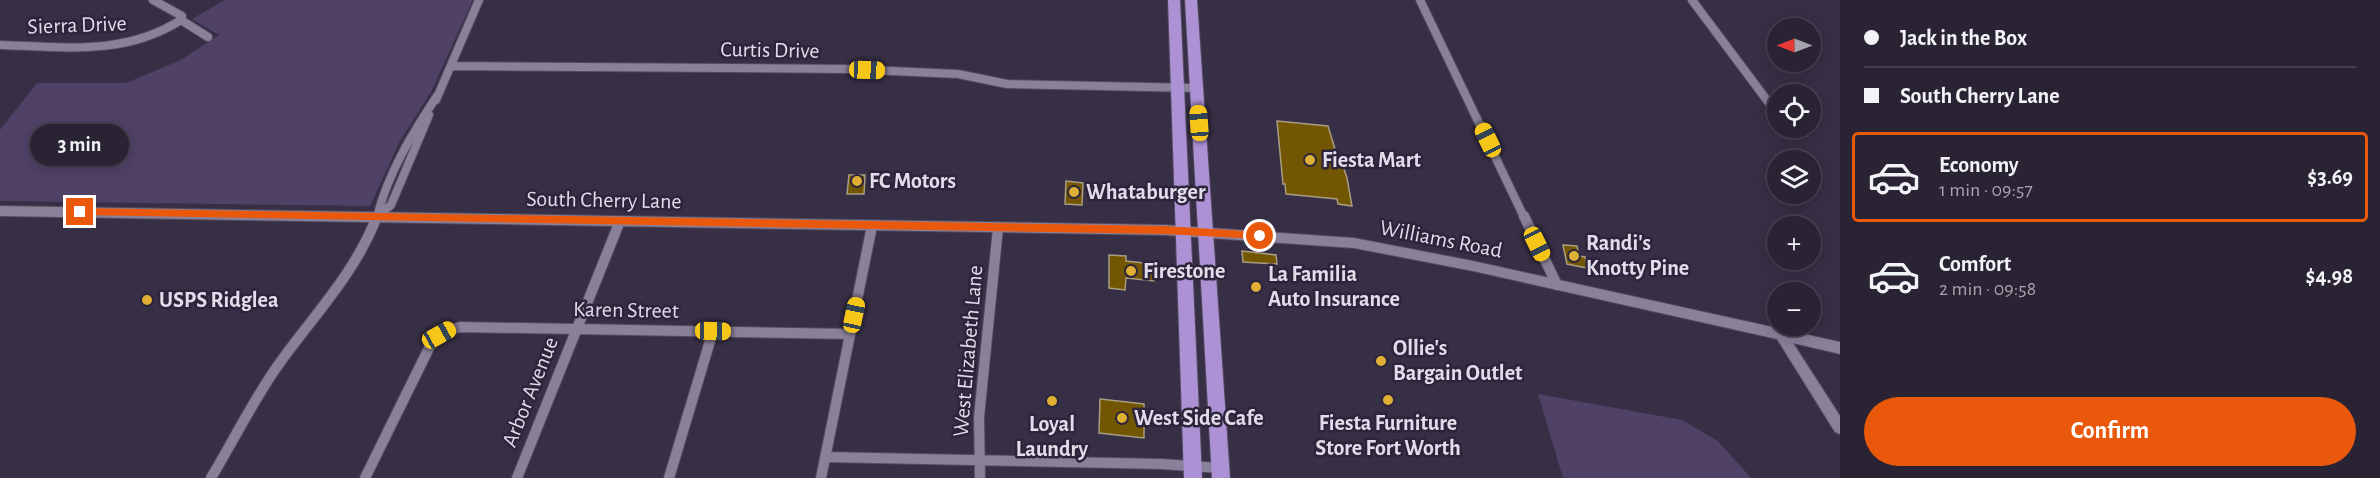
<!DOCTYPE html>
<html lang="en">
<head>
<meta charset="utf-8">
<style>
  body { margin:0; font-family:"Alegreya Sans",sans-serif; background:#352f40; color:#f1f3f6; height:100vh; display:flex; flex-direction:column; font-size:22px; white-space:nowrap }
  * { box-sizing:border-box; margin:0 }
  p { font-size:20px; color:#a5a4ac }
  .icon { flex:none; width:33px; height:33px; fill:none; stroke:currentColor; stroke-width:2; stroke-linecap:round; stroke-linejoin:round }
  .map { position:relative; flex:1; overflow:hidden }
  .side { display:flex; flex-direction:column; background:#292334; width:540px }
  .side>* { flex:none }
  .banner { display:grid; align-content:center; height:132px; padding:0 24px; background:#292334 }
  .needle { width:39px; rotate:270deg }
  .controls { position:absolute; left:1767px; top:18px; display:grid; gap:12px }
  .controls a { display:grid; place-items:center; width:54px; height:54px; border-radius:50%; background:#292334; box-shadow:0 3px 15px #0003,0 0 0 2px #45404f; font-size:30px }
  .end { position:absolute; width:27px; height:27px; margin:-14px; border:8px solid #ea580c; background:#fff; box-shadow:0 0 0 3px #fff }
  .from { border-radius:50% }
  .bubble { position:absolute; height:42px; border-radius:21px; background:#292334; box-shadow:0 3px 15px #0003,0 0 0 2px #45404f; font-size:20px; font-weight:700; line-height:42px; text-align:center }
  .car { position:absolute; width:18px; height:36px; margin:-18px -9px; border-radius:8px; box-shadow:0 0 4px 2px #0007; background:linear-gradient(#f5c518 24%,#345 0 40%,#f5c518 0 76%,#345 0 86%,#f5c518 0) }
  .banner b { display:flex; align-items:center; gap:21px; height:57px; font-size:22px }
  .banner b+b { border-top:2px solid #45404f }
  .banner i { width:15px; height:15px; background:#f1f3f6 }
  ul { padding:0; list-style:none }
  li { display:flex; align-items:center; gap:18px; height:90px; margin:0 12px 9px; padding:0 12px; border:3px solid transparent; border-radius:6px }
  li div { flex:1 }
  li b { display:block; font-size:22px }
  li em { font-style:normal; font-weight:700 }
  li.active { border-color:#ea580c }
  li>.icon { width:54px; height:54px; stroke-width:1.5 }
  .action { display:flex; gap:12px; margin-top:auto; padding:12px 24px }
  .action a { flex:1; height:69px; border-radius:36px; background:#ea580c; color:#fff; font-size:24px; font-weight:700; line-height:69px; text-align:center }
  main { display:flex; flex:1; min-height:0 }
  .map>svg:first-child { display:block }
  .green { fill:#504167 }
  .building { fill:#725601; stroke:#a99d81; stroke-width:1.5 }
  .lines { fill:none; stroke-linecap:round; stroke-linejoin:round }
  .minor-far1-casing { stroke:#524a5d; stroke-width:10 }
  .minor-casing { stroke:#524a5d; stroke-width:12 }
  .tertiary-casing { stroke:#524a5d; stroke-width:2 }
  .primary-casing { stroke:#524a5d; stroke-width:2 }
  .minor-far1 { stroke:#89809a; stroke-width:8 }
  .minor { stroke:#89809a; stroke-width:10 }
  .tertiary { fill:#89809a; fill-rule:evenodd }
  .primary { fill:#ac91d5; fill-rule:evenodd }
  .route { fill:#ea580c }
  .poi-dot { fill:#dfb034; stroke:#2d253b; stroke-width:2 }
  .labels { text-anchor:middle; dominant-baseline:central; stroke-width:5; stroke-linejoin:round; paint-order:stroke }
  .street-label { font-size:22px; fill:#e2ddeb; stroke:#2d253b }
  .poi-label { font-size:22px; font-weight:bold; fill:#e2ddeb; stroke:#2d253b; text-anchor:start }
</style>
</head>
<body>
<main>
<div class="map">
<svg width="1840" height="478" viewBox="0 0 1840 478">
  <rect width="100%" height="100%" fill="#372f45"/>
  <!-- green -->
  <path class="green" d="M225 0H473L431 92 400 141 370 206 0 201V130L37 83H126L181 60 219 35 192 19Z
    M1538 394 1682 420 1718 441 1751 478H1563Z"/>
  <!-- building -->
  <path class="building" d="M1277 121 1328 126 1340 166H1343L1347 178 1352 206 1338 204 1337 199 1286 194 1285 184H1283Z
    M849 175H865L864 194H847Z
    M1066 181 1083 183 1082 205 1065 204Z
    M1563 245 1577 246 1579 256 1585 257 1587 268 1567 264Z
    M1242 251 1276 255 1277 264 1243 262Z
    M1109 255 1126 256V261L1153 264 1154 281 1126 278 1125 290 1109 288Z
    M1100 399 1144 404V438L1099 433Z"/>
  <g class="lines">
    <!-- minor-far1 casing -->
    <g class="minor-far1-casing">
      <path id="minor-far1" d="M1420 0 1524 217
        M1692 0 1778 115
        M181 20 208 37
        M0 45C65 47 124 56 181 20L182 16 153 0
        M451 66 847 69 958 74 1007 84 1196 88
        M436 100 479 0
        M377 216 391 205 429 115
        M377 217C388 173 412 134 437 96"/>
    </g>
    <!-- minor casing -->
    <g class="minor-casing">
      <path id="minor" d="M1524 216 1557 285
        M826 457 1162 464 1220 468
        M211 478C232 443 251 405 274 371 309 320 355 275 377 216
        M365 478 432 342 449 330 460 327 850 334
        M517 478 620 221
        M669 478 713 331
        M821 478 872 226
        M980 478 979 417 998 228"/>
    </g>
    <!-- tertiary casing -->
    <g class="tertiary-casing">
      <path id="tertiary" d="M0 206 1165 225 1354 238 1473 261 1840 342V354L1793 343 1840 416V434L1835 432 1777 339 1473 271 1354 248 1165 235 0 216Z"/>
    </g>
    <!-- primary casing -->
    <g class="primary-casing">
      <path id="primary" d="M1168 0H1180L1202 478H1184Z
        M1185 0H1197L1230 478H1212Z"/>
    </g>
    <!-- minor-far1 -->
    <use href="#minor-far1" class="minor-far1"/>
    <!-- minor -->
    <use href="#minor" class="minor"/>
    <!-- tertiary -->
    <use href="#tertiary" class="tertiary"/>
    <!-- primary -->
    <use href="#primary" class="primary"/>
  </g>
  <!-- route -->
  <path class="route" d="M80 208 1165 226 1260 232 1265 236 1260 239 1165 234 80 215 76 212Z"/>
  <!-- markers -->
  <g class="poi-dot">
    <circle cx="1310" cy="160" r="6"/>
    <circle cx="857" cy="181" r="6"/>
    <circle cx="1074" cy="192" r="6"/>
    <circle cx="1574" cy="256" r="6"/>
    <circle cx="1131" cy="271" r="6"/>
    <circle cx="1256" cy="287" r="6"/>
    <circle cx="147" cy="300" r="6"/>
    <circle cx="1381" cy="361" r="6"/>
    <circle cx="1388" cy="400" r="6"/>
    <circle cx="1052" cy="401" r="6"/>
    <circle cx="1122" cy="418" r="6"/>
  </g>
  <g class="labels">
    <!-- street labels -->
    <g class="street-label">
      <text transform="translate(77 25) rotate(-2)">Sierra Drive</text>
      <text transform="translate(770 50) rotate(1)">Curtis Drive</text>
      <text transform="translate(604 200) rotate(1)">South Cherry Lane</text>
      <text transform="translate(1441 239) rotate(11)">Williams Road</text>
      <text transform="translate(626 310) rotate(1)">Karen Street</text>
      <text transform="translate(968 351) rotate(-85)">West Elizabeth Lane</text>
      <text transform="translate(530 392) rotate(-68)">Arbor Avenue</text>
    </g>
    <!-- poi labels -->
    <g class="poi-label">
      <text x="1322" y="160">Fiesta Mart</text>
      <text x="869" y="181">FC Motors</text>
      <text x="1086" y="192">Whataburger</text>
      <text x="1586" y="243">Randi's<tspan x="1586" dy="25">Knotty Pine</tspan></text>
      <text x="1143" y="271">Firestone</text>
      <text x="1268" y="274">La Familia<tspan x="1268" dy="25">Auto Insurance</tspan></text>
      <text x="159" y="300">USPS Ridglea</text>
      <text x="1393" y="348">Ollie's<tspan x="1393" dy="25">Bargain Outlet</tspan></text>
      <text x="1134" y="418">West Side Cafe</text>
      <text x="1388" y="423" text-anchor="middle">Fiesta Furniture<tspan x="1388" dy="25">Store Fort Worth</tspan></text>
      <text x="1052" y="424" text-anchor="middle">Loyal<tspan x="1052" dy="25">Laundry</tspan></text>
    </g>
  </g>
</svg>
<div class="controls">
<a><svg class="needle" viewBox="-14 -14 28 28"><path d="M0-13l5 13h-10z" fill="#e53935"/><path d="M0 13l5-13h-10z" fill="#a5a4ac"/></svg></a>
<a><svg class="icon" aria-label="locate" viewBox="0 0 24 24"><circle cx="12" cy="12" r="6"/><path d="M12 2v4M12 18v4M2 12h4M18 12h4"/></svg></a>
<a><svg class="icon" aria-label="layers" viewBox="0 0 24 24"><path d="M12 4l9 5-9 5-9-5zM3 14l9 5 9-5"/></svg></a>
<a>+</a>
<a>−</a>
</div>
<i class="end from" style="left:1260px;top:236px"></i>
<i class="end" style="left:80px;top:212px"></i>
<div class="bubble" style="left:30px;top:124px;width:99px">3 min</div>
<i class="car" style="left:867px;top:70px;rotate:92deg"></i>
<i class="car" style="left:1199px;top:123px;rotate:356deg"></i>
<i class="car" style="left:1488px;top:140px;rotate:334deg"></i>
<i class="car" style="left:1537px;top:244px;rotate:154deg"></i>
<i class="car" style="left:854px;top:315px;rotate:12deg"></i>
<i class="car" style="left:713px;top:331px;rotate:91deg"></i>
<i class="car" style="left:439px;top:335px;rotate:61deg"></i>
</div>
<section class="side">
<div class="banner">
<b><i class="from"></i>Jack in the Box</b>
<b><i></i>South Cherry Lane</b>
</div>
<ul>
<li class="active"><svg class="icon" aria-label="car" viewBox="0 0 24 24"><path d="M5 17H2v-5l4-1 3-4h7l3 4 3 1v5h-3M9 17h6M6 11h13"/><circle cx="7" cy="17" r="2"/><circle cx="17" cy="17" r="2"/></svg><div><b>Economy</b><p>1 min · 09:57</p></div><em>$3.69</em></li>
<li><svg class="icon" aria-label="car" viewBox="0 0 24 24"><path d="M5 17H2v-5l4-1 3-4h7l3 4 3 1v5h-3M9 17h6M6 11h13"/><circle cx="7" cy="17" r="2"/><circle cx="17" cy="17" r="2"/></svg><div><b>Comfort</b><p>2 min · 09:58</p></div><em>$4.98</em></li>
</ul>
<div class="action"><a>Confirm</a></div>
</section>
</main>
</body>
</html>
